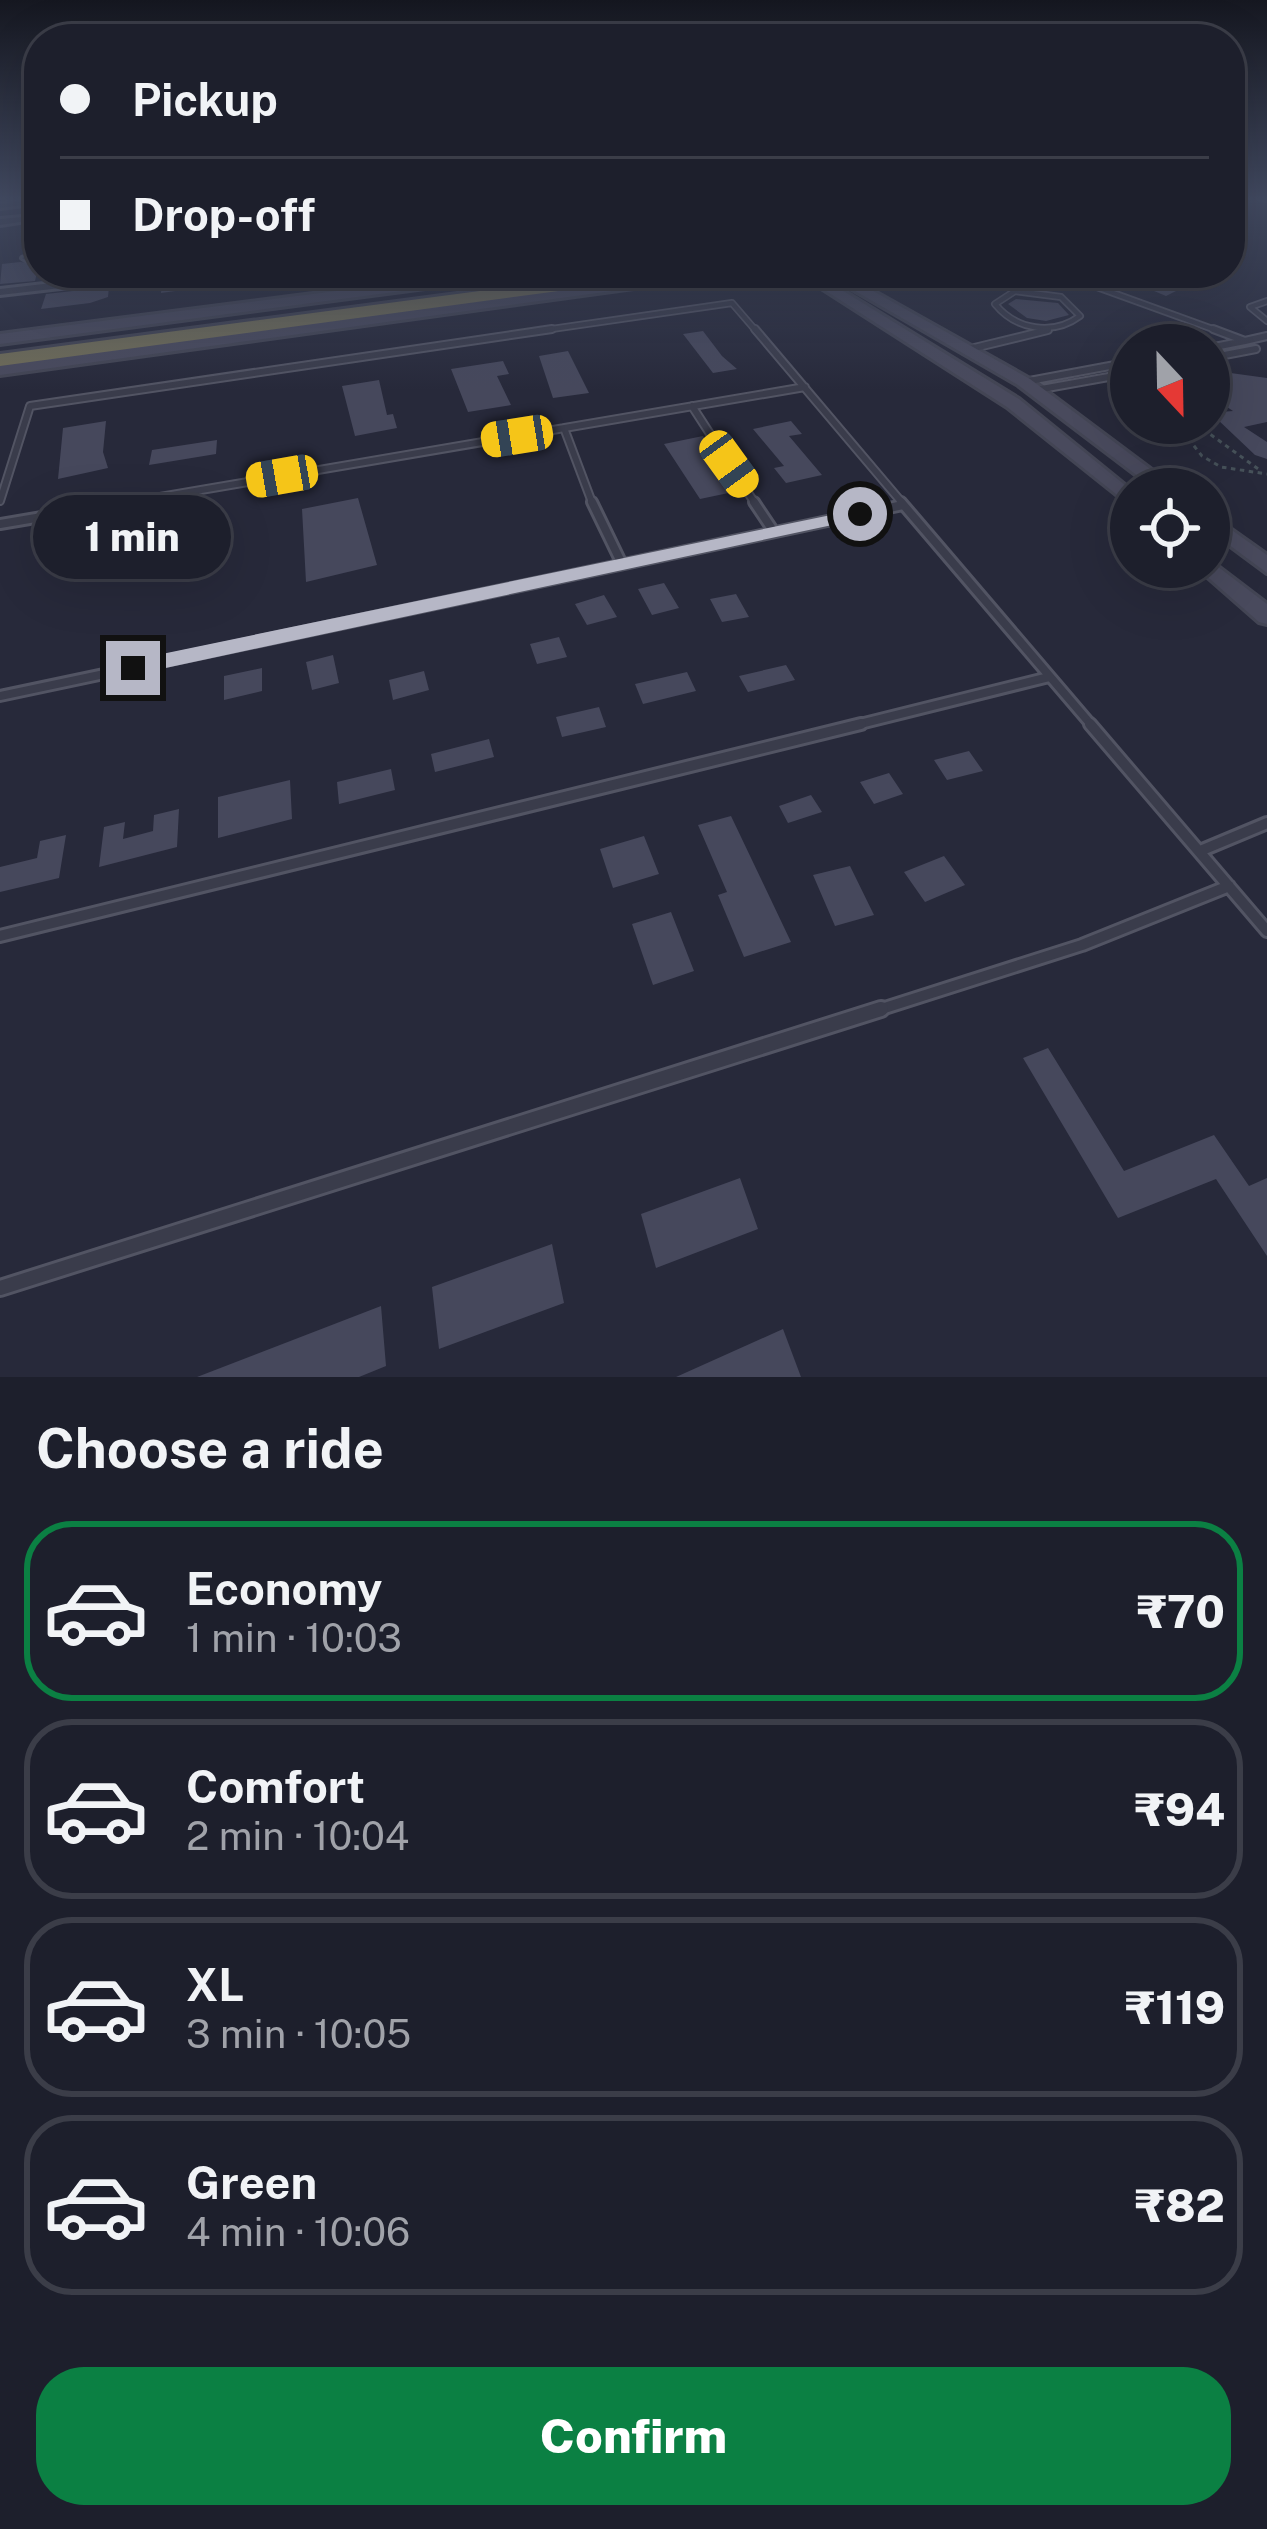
<!DOCTYPE html>
<html lang="en">
<head>
<meta charset="utf-8">
<style>
  body { margin:0; font-family:"Public Sans",sans-serif; background:#252734; color:#f1f3f6; height:100vh; display:flex; flex-direction:column; font-size:45px; white-space:nowrap }
  * { box-sizing:border-box; margin:0 }
  p { font-size:39px; color:#a0a2a9 }
  .icon { flex:none; width:66px; height:66px; fill:none; stroke:currentColor; stroke-width:2; stroke-linecap:round; stroke-linejoin:round }
  .map { position:relative; height:1377px; overflow:hidden }
  .drawer { display:flex; flex-direction:column; background:#1d1f2c; flex:1 }
  .drawer>* { flex:none }
  .top-card { position:absolute; left:24px; top:24px; width:1221px; height:264px; border-radius:48px; box-shadow:0 12px 48px #0002,0 0 0 3px #3b3d48; display:grid; align-content:center; height:264px; padding:0 36px; background:#1d1f2c }
  .needle { width:78px; rotate:158deg }
  .tools { position:absolute; left:1110px; top:324px; display:grid; gap:24px }
  .tools a { display:grid; place-items:center; width:120px; height:120px; border-radius:50%; background:#1d1f2c; box-shadow:0 12px 48px #0002,0 0 0 3px #3b3d48; font-size:60px }
  .end { position:absolute; width:54px; height:54px; margin:-27px; border:15px solid #b6b7c6; background:#111; box-shadow:0 0 0 6px #111 }
  .from { border-radius:50% }
  .bubble { position:absolute; height:84px; border-radius:42px; background:#1d1f2c; box-shadow:0 12px 48px #0002,0 0 0 3px #3b3d48; font-size:39px; font-weight:800; line-height:84px; text-align:center }
  .car { position:absolute; width:36px; height:72px; margin:-36px -18px; border-radius:15px; box-shadow:0 0 9px 3px #0007; background:linear-gradient(#f5c518 24%,#345 0 40%,#f5c518 0 76%,#345 0 86%,#f5c518 0) }
  .top-card b { display:flex; align-items:center; gap:42px; height:114px; font-size:45px }
  .top-card b+b { border-top:3px solid #3b3d48 }
  .top-card i { width:30px; height:30px; background:#f1f3f6 }
  ul { padding:0; list-style:none }
  li { display:flex; align-items:center; gap:36px; height:180px; margin:0 24px 18px; padding:0 12px; border:6px solid #3b3d48; border-radius:48px }
  li div { flex:1 }
  li b { display:block; font-size:45px }
  li em { font-style:normal; font-weight:800 }
  li.selected { border-color:#0b8043 }
  li>.icon { width:108px; height:108px; stroke-width:1.5 }
  h2 { padding:0 36px; font-size:54px; line-height:144px }
  .action { display:flex; gap:24px; margin-top:auto; padding:24px 36px }
  .action a { flex:1; height:138px; border-radius:48px; background:#0b8043; color:#fff; font-size:48px; font-weight:800; line-height:138px; text-align:center }
  .map>svg:first-child { display:block }
  .building { fill:#46485c }
  .lines { fill:none; stroke-linecap:round; stroke-linejoin:round }
  .lane-far4-casing { stroke:#525463; stroke-width:8 }
  .lane-far3-casing { stroke:#525463; stroke-width:10 }
  .lane-far2-casing { stroke:#525463; stroke-width:14 }
  .lane-far1-casing { stroke:#525463; stroke-width:16 }
  .lane-casing { stroke:#525463; stroke-width:20 }
  .street-casing { stroke:#525463; stroke-width:6 }
  .secondary-casing { stroke:#434554; stroke-width:6 }
  .highway-casing { stroke:#424453; stroke-width:6 }
  .path { stroke:#465159; stroke-width:3; stroke-dasharray:4.5 4.5; stroke-linecap:butt }
  .lane-far4 { stroke:#3a3c4b; stroke-width:4.5 }
  .lane-far3 { stroke:#3a3c4b; stroke-width:6 }
  .lane-far2 { stroke:#3a3c4b; stroke-width:8 }
  .lane-far1 { stroke:#3a3c4b; stroke-width:10 }
  .lane { stroke:#3a3c4b; stroke-width:14 }
  .street { fill:#3a3c4b; fill-rule:evenodd }
  .secondary { fill:#494a5d; fill-rule:evenodd }
  .highway { fill:#706d58; fill-rule:evenodd }
  .route { fill:#b6b7c6 }
</style>
</head>
<body>
<div class="map">
<svg width="1267" height="1377" viewBox="0 0 1267 1377">
  <rect width="100%" height="100%" fill="#27293a"/>
  <!-- building -->
  <path class="building" d="M20 262 39 264 35 281 0 284 2 264Z
    M197 273H238L239 282 161 293 162 281Z
    M1111 273H1212L1166 296Z
    M109 287 108 297 90 303 41 309 46 294Z
    M1016 299 1058 303 1069 315 1046 321 1027 318 1008 304Z
    M703 331 722 356 737 369 713 373 683 334Z
    M568 351 589 393 553 398 539 356Z
    M503 361 509 374 497 376 511 405 468 412 451 369Z
    M1216 371 1267 378V422L1244 427 1267 442V459L1255 455 1216 418 1220 412 1233 411 1209 395V390L1230 389Z
    M379 380 387 415 393 414 397 428 355 436 342 386Z
    M106 421 103 452 108 468 58 479 63 428Z
    M791 421 802 434 789 436 822 475 786 483 774 468 784 466 753 429Z
    M703 436 738 491 700 499 664 444Z
    M217 440 216 454 149 465 152 450Z
    M358 498 377 565 306 582 302 509Z
    M664 583 679 608 652 615 638 589Z
    M736 594 749 617 722 622 710 599Z
    M604 595 617 617 587 625 575 604Z
    M559 637 567 657 537 664 530 644Z
    M333 655 339 683 312 690 306 662Z
    M786 665 795 680 748 692 739 676Z
    M262 668V691L224 700V676Z
    M424 671 429 690 393 700 389 680Z
    M687 672 696 691 643 704 635 684Z
    M599 707 606 727 562 737 556 717Z
    M489 739 494 757 435 772 431 754Z
    M969 751 983 771 947 780 934 760Z
    M391 769 395 790 339 804 337 782Z
    M889 773 903 794 874 804 860 782Z
    M290 780 292 819 218 838V797Z
    M811 795 822 812 788 823 779 806Z
    M179 809 177 847 99 867 104 827 125 822 123 839 153 831 154 815Z
    M731 816 791 942 744 957 718 895 727 892 698 825Z
    M66 835 59 878 0 892V867L37 858 40 841Z
    M644 836 659 874 613 888 600 849Z
    M944 856 965 885 925 902 904 872Z
    M850 866 874 915 835 926 813 875Z
    M671 912 694 971 653 985 632 924Z
    M1048 1048 1124 1171 1214 1135 1249 1186 1267 1178V1256L1216 1179 1118 1218 1023 1058Z
    M740 1178 758 1229 656 1268 641 1214Z
    M552 1244 564 1303 439 1349 432 1287Z
    M381 1306 386 1366 359 1377H197Z
    M783 1329 801 1377H676Z"/>
  <g class="lines">
    <!-- lane-far4 casing -->
    <g class="lane-far4-casing">
      <path id="lane-far4" d="M1259 197 1267 199
        M1058 273 1221 332
        M1015 291 1061 297 1080 316C1053 336 1016 330 995 304Z
        M1267 301 1250 307 1267 321
        M531 332 732 303 757 332
        M1038 332 1048 330"/>
    </g>
    <!-- lane-far3 casing -->
    <g class="lane-far3-casing">
      <path id="lane-far3" d="M755 329 904 505
        M1245 341 1267 336
        M1209 348 1245 341 1213 329
        M970 349 1048 330
        M1209 358 1256 349
        M1024 382 1131 362
        M1036 390 1131 373
        M692 406 756 505
        M564 428 593 505
        M0 501 30 406 552 329
        M113 505 805 387"/>
    </g>
    <!-- lane-far2 casing -->
    <g class="lane-far2-casing">
      <path id="lane-far2" d="M592 502 622 564
        M754 502 774 532
        M901 502 1093 727
        M0 524 130 502
        M0 696 903 505
        M848 727 1049 677"/>
    </g>
    <!-- lane-far1 casing -->
    <g class="lane-far1-casing">
      <path id="lane-far1" d="M1090 724 1267 931
        M1200 851 1267 823
        M0 936 861 724
        M872 1012 1082 945 1229 886"/>
    </g>
    <!-- lane casing -->
    <g class="lane-casing">
      <path id="lane" d="M0 1288 881 1009"/>
    </g>
    <!-- street casing -->
    <g class="street-casing">
      <path id="street" d="M39 199V203L0 208V204Z
        M33 216V220L0 225V219Z
        M39 253V259L27 261 22 258Z
        M140 273H170L165 276 0 295V289Z
        M400 273H410L412 288H406Z"/>
    </g>
    <!-- secondary casing -->
    <g class="secondary-casing">
      <path id="secondary" d="M477 273H516L509 277 0 344V334Z
        M684 273H721L714 277 0 375V365Z
        M798 273H814L1019 399 1131 490V506L1007 407Z
        M824 273H841L1030 379 1177 489H1155L1018 385Z
        M1209 514 1267 555V573L1209 530Z
        M1209 560 1267 604V624L1259 622 1202 572 1199 567H1209Z"/>
    </g>
    <!-- highway casing -->
    <g class="highway-casing">
      <path id="highway" d="M617 273H665L656 278 0 366V354Z"/>
    </g>
    <!-- path -->
    <path class="path" d="M1196 424 1187 437 1202 456 1221 467 1267 474
      M1196 424 1261 471"/>
    <!-- lane-far4 -->
    <use href="#lane-far4" class="lane-far4"/>
    <!-- lane-far3 -->
    <use href="#lane-far3" class="lane-far3"/>
    <!-- lane-far2 -->
    <use href="#lane-far2" class="lane-far2"/>
    <!-- lane-far1 -->
    <use href="#lane-far1" class="lane-far1"/>
    <!-- lane -->
    <use href="#lane" class="lane"/>
    <!-- street -->
    <use href="#street" class="street"/>
    <!-- secondary -->
    <use href="#secondary" class="secondary"/>
    <!-- highway -->
    <use href="#highway" class="highway"/>
  </g>
  <!-- sky -->
  <linearGradient id="sky" x2="0" y2="1"><stop stop-color="#151720"/><stop offset="0.51" stop-color="#414960"/><stop offset="1" stop-color="#414960" stop-opacity="0"/></linearGradient>
  <rect width="1267" height="390" fill="url(#sky)"/>
  <!-- route -->
  <path class="route" d="M860 509 867 514 865 518 133 675 124 668 133 660Z"/>
</svg>
<div class="tools">
<a><svg class="needle" viewBox="-14 -14 28 28"><path d="M0-13l5 13h-10z" fill="#e53935"/><path d="M0 13l5-13h-10z" fill="#a0a2a9"/></svg></a>
<a><svg class="icon" aria-label="locate" viewBox="0 0 24 24"><circle cx="12" cy="12" r="6"/><path d="M12 2v4M12 18v4M2 12h4M18 12h4"/></svg></a>
</div>
<i class="end from" style="left:860px;top:514px"></i>
<i class="end" style="left:133px;top:668px"></i>
<div class="bubble" style="left:33px;top:495px;width:198px">1 min</div>
<i class="car" style="left:517px;top:436px;rotate:261deg"></i>
<i class="car" style="left:729px;top:464px;rotate:144deg"></i>
<i class="car" style="left:282px;top:476px;rotate:260deg"></i>
<div class="top-card">
<b><i class="from"></i>Pickup</b>
<b><i></i>Drop-off</b>
</div>
</div>
<section class="drawer">
<h2>Choose a ride</h2>
<ul>
<li class="selected"><svg class="icon" aria-label="car" viewBox="0 0 24 24"><path d="M5 17H2v-5l4-1 3-4h7l3 4 3 1v5h-3M9 17h6M6 11h13"/><circle cx="7" cy="17" r="2"/><circle cx="17" cy="17" r="2"/></svg><div><b>Economy</b><p>1 min · 10:03</p></div><em>₹70</em></li>
<li><svg class="icon" aria-label="car" viewBox="0 0 24 24"><path d="M5 17H2v-5l4-1 3-4h7l3 4 3 1v5h-3M9 17h6M6 11h13"/><circle cx="7" cy="17" r="2"/><circle cx="17" cy="17" r="2"/></svg><div><b>Comfort</b><p>2 min · 10:04</p></div><em>₹94</em></li>
<li><svg class="icon" aria-label="car" viewBox="0 0 24 24"><path d="M5 17H2v-5l4-1 3-4h7l3 4 3 1v5h-3M9 17h6M6 11h13"/><circle cx="7" cy="17" r="2"/><circle cx="17" cy="17" r="2"/></svg><div><b>XL</b><p>3 min · 10:05</p></div><em>₹119</em></li>
<li><svg class="icon" aria-label="car" viewBox="0 0 24 24"><path d="M5 17H2v-5l4-1 3-4h7l3 4 3 1v5h-3M9 17h6M6 11h13"/><circle cx="7" cy="17" r="2"/><circle cx="17" cy="17" r="2"/></svg><div><b>Green</b><p>4 min · 10:06</p></div><em>₹82</em></li>
</ul>
<div class="action"><a>Confirm</a></div>
</section>
</body>
</html>
